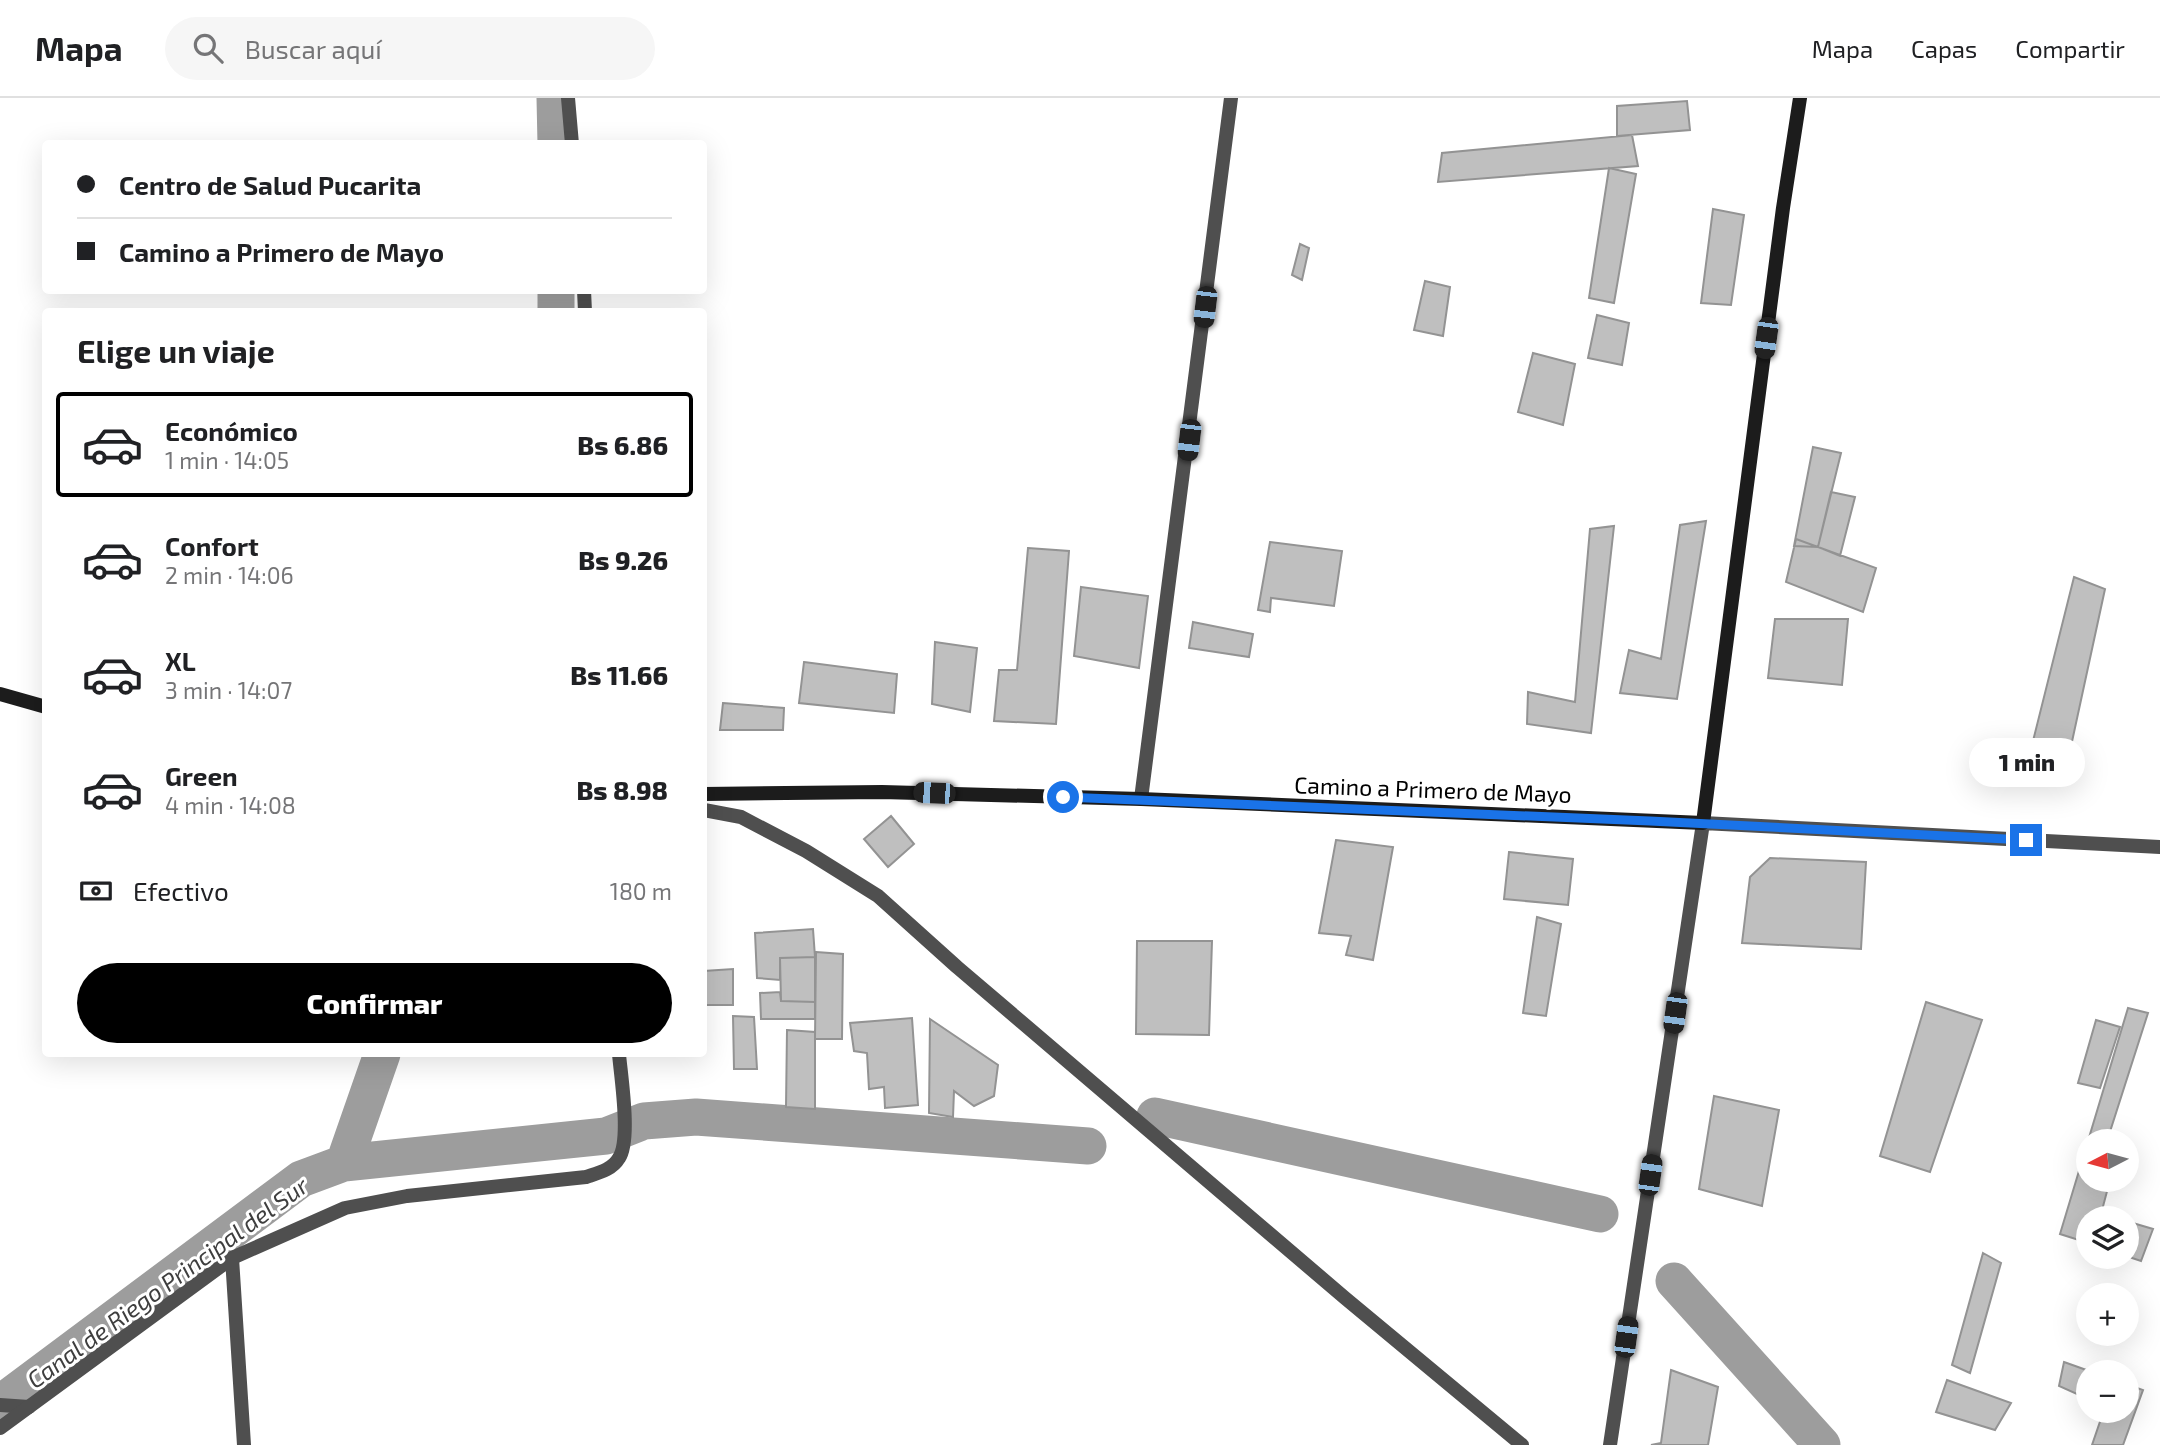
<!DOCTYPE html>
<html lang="es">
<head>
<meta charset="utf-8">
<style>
  body { margin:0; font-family:"Exo 2",sans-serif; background:#f6f6f6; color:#202124; height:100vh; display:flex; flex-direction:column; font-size:26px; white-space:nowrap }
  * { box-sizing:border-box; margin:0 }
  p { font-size:23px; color:#757577 }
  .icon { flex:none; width:38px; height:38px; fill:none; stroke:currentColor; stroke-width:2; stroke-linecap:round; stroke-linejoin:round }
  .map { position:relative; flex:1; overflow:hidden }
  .sheet { position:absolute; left:42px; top:210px; width:665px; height:749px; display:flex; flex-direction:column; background:#fff; border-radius:7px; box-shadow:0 7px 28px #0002 }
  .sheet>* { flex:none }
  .top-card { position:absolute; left:42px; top:42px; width:665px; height:154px; border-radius:7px; box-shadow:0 7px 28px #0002; display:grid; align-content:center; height:154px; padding:0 35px; background:#fff }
  .needle { width:46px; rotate:264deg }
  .buttons { position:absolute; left:2076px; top:1031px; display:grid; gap:14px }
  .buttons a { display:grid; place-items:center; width:63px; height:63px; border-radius:50%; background:#fff; box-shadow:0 7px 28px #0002; font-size:35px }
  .end { position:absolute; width:32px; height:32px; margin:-16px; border:9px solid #1a73e8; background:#fff; box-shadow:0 0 0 4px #fff }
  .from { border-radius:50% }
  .bubble { position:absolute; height:49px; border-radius:24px; background:#fff; box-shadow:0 7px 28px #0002; font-size:23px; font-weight:800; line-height:49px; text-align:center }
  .car { position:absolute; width:21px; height:42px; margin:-21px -10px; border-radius:9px; box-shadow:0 0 5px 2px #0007; background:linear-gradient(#222 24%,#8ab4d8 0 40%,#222 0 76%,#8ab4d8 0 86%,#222 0) }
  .top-card b { display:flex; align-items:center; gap:24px; height:66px; font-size:26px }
  .top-card b+b { border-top:2px solid #e0e0e0 }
  .top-card i { width:18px; height:18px; background:#202124 }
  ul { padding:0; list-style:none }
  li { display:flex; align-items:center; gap:21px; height:105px; margin:0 14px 10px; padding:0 21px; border:4px solid transparent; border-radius:7px }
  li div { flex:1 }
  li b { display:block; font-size:26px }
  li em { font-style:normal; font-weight:800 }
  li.selected { border-color:#000 }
  li>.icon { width:63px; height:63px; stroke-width:1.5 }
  h2 { padding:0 35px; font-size:32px; line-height:84px }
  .pay { display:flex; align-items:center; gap:18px; height:77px; padding:0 35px; font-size:26px }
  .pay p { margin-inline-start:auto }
  .cta { display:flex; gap:14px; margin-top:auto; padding:14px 35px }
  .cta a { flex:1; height:80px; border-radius:42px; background:#000; color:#fff; font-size:28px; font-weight:800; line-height:80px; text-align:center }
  header { display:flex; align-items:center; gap:42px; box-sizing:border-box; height:98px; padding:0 35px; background:#fff; border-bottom:2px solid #e0e0e0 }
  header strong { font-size:33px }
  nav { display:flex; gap:38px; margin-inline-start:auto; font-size:24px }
  .search { width:490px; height:63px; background:#f6f6f6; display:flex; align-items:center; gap:18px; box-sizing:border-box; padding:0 24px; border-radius:38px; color:#757577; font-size:26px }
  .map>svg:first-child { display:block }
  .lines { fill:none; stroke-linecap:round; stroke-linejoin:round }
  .canal { stroke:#9d9d9d; stroke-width:37 }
  .building { fill:#bfbfbf; stroke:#939393; stroke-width:2 }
  .service { stroke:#4f4f4f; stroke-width:14 }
  .minor { stroke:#4f4f4f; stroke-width:14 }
  .tertiary { stroke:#4f4f4f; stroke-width:14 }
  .secondary { stroke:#1c1c1c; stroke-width:14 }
  .route { stroke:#1a73e8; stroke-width:9 }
  .labels { text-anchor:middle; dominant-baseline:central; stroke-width:6; stroke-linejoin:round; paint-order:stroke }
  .street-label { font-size:23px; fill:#000; stroke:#fff }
  .water-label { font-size:24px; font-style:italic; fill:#3e3e3e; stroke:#fff }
</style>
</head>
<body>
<header>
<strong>Mapa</strong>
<div class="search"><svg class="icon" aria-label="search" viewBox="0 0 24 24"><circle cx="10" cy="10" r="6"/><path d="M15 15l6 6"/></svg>Buscar aquí</div>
<nav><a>Mapa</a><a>Capas</a><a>Compartir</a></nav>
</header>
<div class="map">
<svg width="2160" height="1347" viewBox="0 0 2160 1347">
  <rect width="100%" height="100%" fill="#fff"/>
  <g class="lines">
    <!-- canal -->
    <path class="canal" d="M555 0 556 46
      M556 214V192
      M1155 1018 1600 1116
      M344 1065 606 1038 644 1023 696 1019 1088 1048
      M1674 1183 1822 1347
      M2 1304 301 1081 344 1065 382 956"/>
  </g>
  <!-- building -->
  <path class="building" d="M1687 3 1690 32 1617 38V8Z
    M1632 37 1638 68 1438 84 1442 55Z
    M1609 70 1636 76 1614 205 1589 200Z
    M1713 111 1744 117 1731 207 1701 205Z
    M1300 146 1309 150 1302 182 1292 177Z
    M1425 183 1450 189 1443 238 1414 232Z
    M1597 217 1629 225 1622 267 1588 260Z
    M1533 255 1575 266 1563 327 1518 314Z
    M1813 349 1841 355 1818 449 1794 448Z
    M1831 394 1855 399 1840 458 1818 449Z
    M1706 423 1677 601 1620 595 1629 552 1661 561 1680 427Z
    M1614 428 1591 635 1527 626 1528 594 1575 604 1590 431Z
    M1796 441 1876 470 1863 514 1786 484Z
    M1270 444 1342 453 1334 508 1271 500 1270 514 1258 512Z
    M1028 450 1069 453 1056 626 994 623 999 572H1017Z
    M2074 479 2105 491 2065 676 2026 671Z
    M1081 489 1148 498 1139 570 1074 558Z
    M1775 521H1848L1842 587 1768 580Z
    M1193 524 1253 536 1249 559 1189 550Z
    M935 544 977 550 970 614 932 606Z
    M804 564 897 576 894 615 799 605Z
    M723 605 784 610 783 632H720Z
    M891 718 914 746 888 769 864 741Z
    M1336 742 1393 749 1373 862 1346 857 1351 838 1319 835Z
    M1509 754 1573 761 1568 807 1504 801Z
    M1770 760 1866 764 1861 851 1742 845 1750 779Z
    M1537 819 1561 826 1546 918 1523 915Z
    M813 831 815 859 780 860V882L757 880 755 835Z
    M1137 843H1212L1209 937 1136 936Z
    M816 854 843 856 842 941H815Z
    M815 859V904L781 903 780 860Z
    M733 871V907H704V873Z
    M780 894 781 903 815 904V921H761L760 895Z
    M1926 904 1982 922 1930 1074 1880 1058Z
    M2128 910 2148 915 2107 1043H2088Z
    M733 918 754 919 757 971H734Z
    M912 920 918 1007 885 1010 884 989 869 991 867 955 854 953 850 925Z
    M930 921 998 967 994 998 974 1008 954 993 953 1019 929 1015Z
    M2096 922 2120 929 2100 990 2078 985Z
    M787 932 815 934V1011L786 1009Z
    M1714 998 1779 1012 1762 1108 1699 1091Z
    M2088 1043V1082H2110L2101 1116 2115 1120H2088V1145L2060 1136Z
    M2126 1123 2153 1131 2141 1163 2126 1158Z
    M1983 1155 2001 1165 1970 1275 1952 1267Z
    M2064 1264 2092 1274H2088V1301L2059 1288Z
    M1671 1272 1718 1289 1708 1347H1651L1661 1345Z
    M1947 1282 2011 1305 1995 1332 1936 1314Z
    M2126 1286 2143 1292 2123 1347H2092L2104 1312H2126Z"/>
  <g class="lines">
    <!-- service -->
    <path class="service" d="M1141 701 1231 0
      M0 1307 29 1309"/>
    <!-- minor -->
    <path class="minor" d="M568 0 572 46
      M584 192 585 214
      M232 1160 244 1347
      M0 1330 232 1160 345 1110 407 1098 586 1079C598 1075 612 1072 619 1060 631 1042 621 979 619 956"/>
    <!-- tertiary -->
    <path class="tertiary" d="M704 712 741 719 806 753 878 798 957 869 1345 1200 1522 1347
      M1610 1347 1703 725 2160 749"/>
    <!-- secondary -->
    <path class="secondary" d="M0 596 46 609
      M704 696 882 694 1141 701 1703 725 1783 110 1800 0"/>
  </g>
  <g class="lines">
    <!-- route -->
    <path class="route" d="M1063 699 1650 723 2026 742"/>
  </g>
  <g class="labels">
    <!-- street labels -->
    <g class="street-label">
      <text transform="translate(1433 691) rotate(2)">Camino a Primero de Mayo</text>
    </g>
    <!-- water labels -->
    <g class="water-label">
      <text transform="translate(167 1184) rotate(-36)">Canal de Riego Principal del Sur</text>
    </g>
  </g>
</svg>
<div class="buttons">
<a><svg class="needle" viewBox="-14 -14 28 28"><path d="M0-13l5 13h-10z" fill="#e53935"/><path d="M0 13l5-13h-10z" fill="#757577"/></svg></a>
<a><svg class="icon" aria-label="layers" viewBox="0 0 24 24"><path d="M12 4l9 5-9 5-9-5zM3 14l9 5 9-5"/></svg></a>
<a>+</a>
<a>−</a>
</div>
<i class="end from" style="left:1063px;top:699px"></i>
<i class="end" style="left:2026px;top:742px"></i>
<div class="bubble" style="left:1969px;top:640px;width:116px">1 min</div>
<i class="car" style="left:1205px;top:209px;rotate:187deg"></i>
<i class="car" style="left:1766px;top:240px;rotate:188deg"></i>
<i class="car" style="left:1189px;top:342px;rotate:187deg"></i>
<i class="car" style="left:934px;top:695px;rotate:272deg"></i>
<i class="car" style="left:1675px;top:915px;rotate:188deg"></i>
<i class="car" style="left:1650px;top:1077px;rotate:8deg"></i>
<i class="car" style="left:1626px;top:1239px;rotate:8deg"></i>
<div class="top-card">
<b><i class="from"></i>Centro de Salud Pucarita</b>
<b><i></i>Camino a Primero de Mayo</b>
</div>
<section class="sheet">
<h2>Elige un viaje</h2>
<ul>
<li class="selected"><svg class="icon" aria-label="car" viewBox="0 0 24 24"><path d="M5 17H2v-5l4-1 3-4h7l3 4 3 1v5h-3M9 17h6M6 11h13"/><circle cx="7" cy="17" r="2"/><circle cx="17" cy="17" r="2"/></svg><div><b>Económico</b><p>1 min · 14:05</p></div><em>Bs 6.86</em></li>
<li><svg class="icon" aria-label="car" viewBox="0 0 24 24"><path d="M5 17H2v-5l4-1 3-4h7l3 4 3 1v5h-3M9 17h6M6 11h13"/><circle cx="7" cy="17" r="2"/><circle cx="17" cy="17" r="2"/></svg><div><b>Confort</b><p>2 min · 14:06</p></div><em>Bs 9.26</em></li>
<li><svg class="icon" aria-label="car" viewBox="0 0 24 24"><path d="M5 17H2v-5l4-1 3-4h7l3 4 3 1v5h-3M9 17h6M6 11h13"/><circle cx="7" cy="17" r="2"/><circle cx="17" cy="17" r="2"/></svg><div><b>XL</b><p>3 min · 14:07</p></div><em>Bs 11.66</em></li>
<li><svg class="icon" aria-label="car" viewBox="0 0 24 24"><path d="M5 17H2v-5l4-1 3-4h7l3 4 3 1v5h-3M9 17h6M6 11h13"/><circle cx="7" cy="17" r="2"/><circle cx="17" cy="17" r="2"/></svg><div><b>Green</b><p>4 min · 14:08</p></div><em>Bs 8.98</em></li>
</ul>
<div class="pay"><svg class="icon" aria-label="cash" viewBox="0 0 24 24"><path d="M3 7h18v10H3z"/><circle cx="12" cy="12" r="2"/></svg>Efectivo<p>180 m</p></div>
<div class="cta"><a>Confirmar</a></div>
</section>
</div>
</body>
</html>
